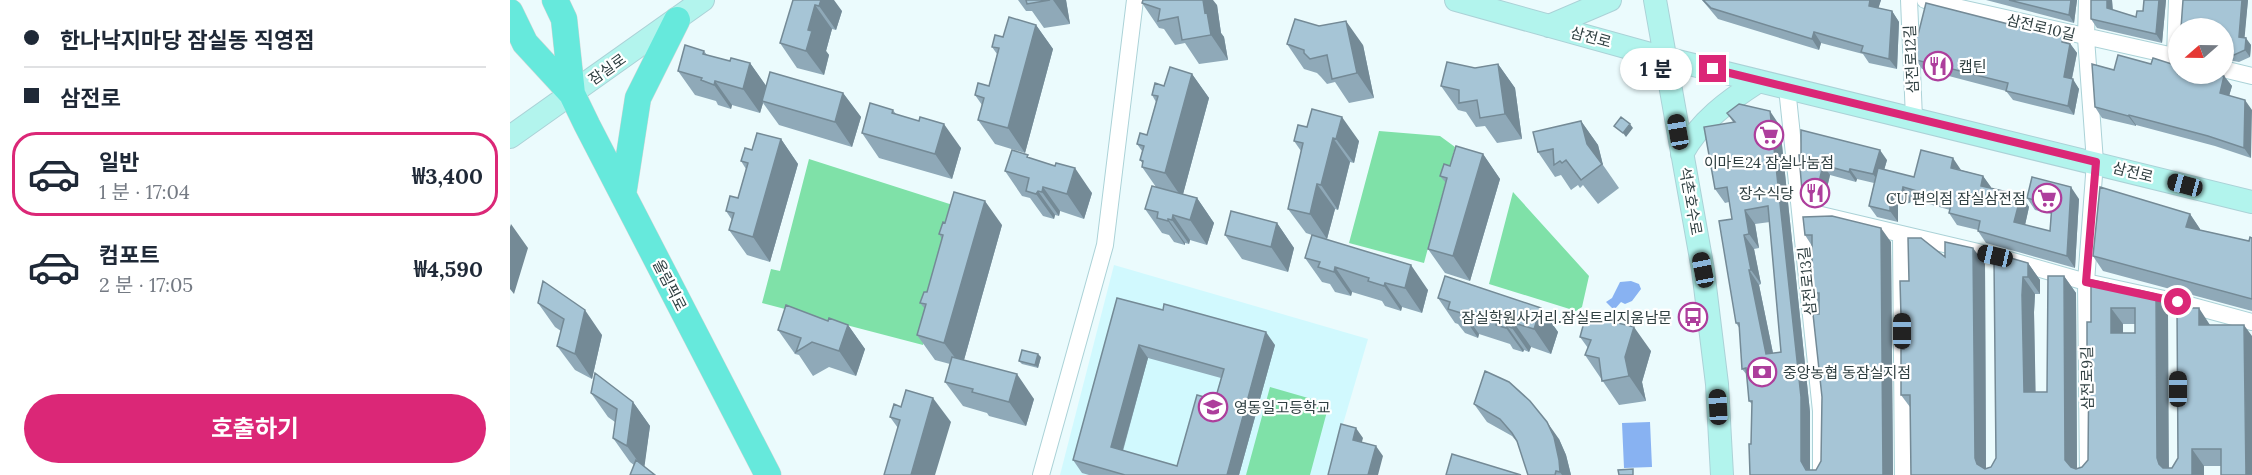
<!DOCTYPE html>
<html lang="ko">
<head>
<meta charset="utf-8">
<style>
  body { margin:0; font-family:Lora,"Noto Sans KR",serif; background:#f6f6f7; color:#1f2937; height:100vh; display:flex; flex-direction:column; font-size:22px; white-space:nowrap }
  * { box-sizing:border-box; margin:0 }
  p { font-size:20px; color:#747a83 }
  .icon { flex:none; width:33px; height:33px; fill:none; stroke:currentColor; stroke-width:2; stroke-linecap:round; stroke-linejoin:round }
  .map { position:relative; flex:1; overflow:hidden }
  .side { display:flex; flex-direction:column; background:#fff; width:510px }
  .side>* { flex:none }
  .hud { display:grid; align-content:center; height:132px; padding:0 24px; background:#fff }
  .needle { width:39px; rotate:250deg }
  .buttons { position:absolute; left:1658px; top:18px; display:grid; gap:12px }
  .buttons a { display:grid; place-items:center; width:66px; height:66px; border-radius:50%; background:#fff; box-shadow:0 2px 4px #0004; font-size:30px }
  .end { position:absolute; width:27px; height:27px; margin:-14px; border:8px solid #db2777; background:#fff; box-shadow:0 0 0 3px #fff }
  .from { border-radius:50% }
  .bubble { position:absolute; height:42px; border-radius:21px; background:#fff; box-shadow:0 2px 4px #0004; font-size:20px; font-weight:700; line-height:42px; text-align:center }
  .car { position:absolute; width:18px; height:36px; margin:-18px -9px; border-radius:8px; box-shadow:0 0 4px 2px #0007; background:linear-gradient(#222 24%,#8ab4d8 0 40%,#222 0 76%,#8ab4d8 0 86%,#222 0) }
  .hud b { display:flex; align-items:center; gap:21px; height:57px; font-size:22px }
  .hud b+b { border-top:2px solid #e0e1e3 }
  .hud i { width:15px; height:15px; background:#1f2937 }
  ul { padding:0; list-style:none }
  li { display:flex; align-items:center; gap:18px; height:84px; margin:0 12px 9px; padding:0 12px; border:3px solid transparent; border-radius:24px }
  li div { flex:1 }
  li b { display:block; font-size:22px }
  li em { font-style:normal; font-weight:700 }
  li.active { border-color:#db2777 }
  li>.icon { width:54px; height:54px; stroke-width:1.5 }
  .primary-button { display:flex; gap:12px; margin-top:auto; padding:12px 24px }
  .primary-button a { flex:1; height:69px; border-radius:36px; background:#db2777; color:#fff; font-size:24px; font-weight:700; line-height:69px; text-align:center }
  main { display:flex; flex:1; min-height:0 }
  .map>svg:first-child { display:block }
  .built { fill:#d1f9fe }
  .green { fill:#7fe1a8 }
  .water { fill:#88b2f2 }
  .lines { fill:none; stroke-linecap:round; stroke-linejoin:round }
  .street-casing { stroke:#abd2d7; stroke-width:18 }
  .secondary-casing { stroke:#abd2d7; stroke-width:24 }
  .primary-casing { stroke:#d1d5d5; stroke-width:27 }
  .street { stroke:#fff; stroke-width:16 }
  .secondary { stroke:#b2f4ed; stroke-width:22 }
  .primary { stroke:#66e9dc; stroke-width:26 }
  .wall { fill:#8fa9b8; fill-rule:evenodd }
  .shaded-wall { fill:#748a96 }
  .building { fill:#a6c5d6; stroke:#748a96; stroke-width:1.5; fill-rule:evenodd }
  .route { stroke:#db2777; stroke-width:8 }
  .labels { text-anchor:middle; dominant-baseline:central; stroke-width:4.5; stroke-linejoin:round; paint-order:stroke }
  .street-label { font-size:15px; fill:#304042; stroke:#fff }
  .poi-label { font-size:15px; fill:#304042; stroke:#fff; text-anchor:start }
</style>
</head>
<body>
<main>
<section class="side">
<div class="hud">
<b><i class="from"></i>한나낙지마당 잠실동 직영점</b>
<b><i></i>삼전로</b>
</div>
<ul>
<li class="active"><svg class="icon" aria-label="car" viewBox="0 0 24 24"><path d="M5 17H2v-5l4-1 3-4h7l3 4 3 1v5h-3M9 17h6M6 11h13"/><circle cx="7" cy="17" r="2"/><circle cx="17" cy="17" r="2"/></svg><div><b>일반</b><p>1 분 · 17:04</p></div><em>₩3,400</em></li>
<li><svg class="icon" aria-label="car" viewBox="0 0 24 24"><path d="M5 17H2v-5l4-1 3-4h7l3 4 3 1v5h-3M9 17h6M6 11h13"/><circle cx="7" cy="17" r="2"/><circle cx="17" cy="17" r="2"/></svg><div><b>컴포트</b><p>2 분 · 17:05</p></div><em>₩4,590</em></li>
</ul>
<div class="primary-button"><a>호출하기</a></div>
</section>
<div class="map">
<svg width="1742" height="475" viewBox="0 0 1742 475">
  <rect width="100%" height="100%" fill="#ebfbfd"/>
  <!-- built -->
  <path class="built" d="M604 265 858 339 818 475H550Z"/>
  <!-- green -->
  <path class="green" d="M869 131 930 136 945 147 914 263 839 243Z
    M299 159 449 207 413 345 252 303 261 269 270 271Z
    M1003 192 1079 276 1072 307 1066 311 979 284Z
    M760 387 819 404 800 475H736Z"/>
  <!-- water -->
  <path class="water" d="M1121 281 1129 284 1131 289 1122 301 1115 304 1111 302 1104 310 1096 302 1102 298 1110 282Z
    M1140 422 1142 467 1114 468 1112 423Z"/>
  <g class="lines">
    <!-- street casing -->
    <g class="street-casing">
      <path id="street" d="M1399 0 1404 118
        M1415 0 1668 57
        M1577 0 1576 38 1585 162 1576 282 1578 475
        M1665 56 1667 0
        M1713 69 1742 76
        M1277 88 1311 411V475
        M1290 210 1485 256 1576 282 1668 302 1742 322
        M1391 235 1393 475
        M531 475 595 245 625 0"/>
    </g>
    <!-- secondary casing -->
    <g class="secondary-casing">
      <path id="secondary" d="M946 0 1155 58 1742 202
        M1145 0 1193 270 1207 384 1212 475
        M1039 26 1100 0
        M0 137 193 0
        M1172 154C1190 121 1218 101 1249 81"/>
    </g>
    <!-- primary casing -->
    <g class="primary-casing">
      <path id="primary" d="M45 0 54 19 62 94 77 125 258 475
        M0 12 15 43 62 94
        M113 195 128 98 167 20"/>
    </g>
    <!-- street -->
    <use href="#street" class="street"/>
    <!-- secondary -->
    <use href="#secondary" class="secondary"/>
    <!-- primary -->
    <use href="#primary" class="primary"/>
  </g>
  <!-- wall -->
  <path class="wall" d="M283 0 332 11 326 30 322 29 316 51 319 55 314 75 287 68 270 43Z
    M508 0H556L560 24 534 28 522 11H516Z
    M1192 0H1371L1368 8 1382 11 1389 22 1387 69 1359 63 1353 54 1311 43 1309 50 1208 19Z
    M1476 0H1567L1564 23Z
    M1581 0H1602L1603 10 1626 17 1633 11 1634 0H1656L1652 43 1587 28 1581 19Z
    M1673 0H1738L1734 38 1741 45 1740 57 1729 62 1713 59V28Z
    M632 3 707 5 711 33 714 37 718 60 689 64 675 43 665 45 654 29 649 28Z
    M526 25 543 49 515 153 485 144 468 120 472 105 465 95 479 86 487 54 482 47 493 37Z
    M1514 28 1553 34 1567 53 1562 79 1569 89 1564 115 1503 100 1496 91 1412 69 1406 60 1408 35Z
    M777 44 853 45 864 98 839 103 825 82 817 84 811 77 807 73 794 69Z
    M194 51 197 55 220 61 240 63 256 86 333 93 351 117 342 147 269 125 253 103 250 113 222 105 221 109 208 105 206 101 185 95 168 71Z
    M988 64 1005 88 1012 139 987 143 975 126 966 127 956 112 948 110 931 86 965 68Z
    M1604 70 1714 76 1722 86 1719 96 1741 158 1705 146 1626 125V126L1592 118 1585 107Z
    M682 74 699 98 673 194 687 198 704 223 697 245 680 240 679 244 675 243V245L664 242 659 235 652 233 635 209 646 187 632 167 633 164 630 160 632 151 627 144 637 135 646 102 642 95 654 86Z
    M383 110 386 114 451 148 442 179 369 158 352 133Z
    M1217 113 1270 126 1300 412V470H1306L1311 461 1312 397 1309 303 1302 293V246L1295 235 1293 217 1381 242 1383 475H1240L1242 404 1239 401 1237 375 1232 369 1230 329 1226 323 1222 219 1219 202 1215 203 1205 189 1223 122ZM1260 222 1271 352 1263 353 1249 285 1251 284 1244 249 1249 248 1245 224Z
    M1071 121 1088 145 1093 165 1109 188 1088 204 1073 185 1070 188 1068 185 1061 190 1051 175 1045 177 1028 152Z
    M788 125 849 141 844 163 840 162 828 210 825 209 817 239 918 290 912 313 892 307 891 311 875 306 872 301 842 292 841 296 825 292 820 284 812 282 795 258 802 235 796 233 778 209 791 151 784 141Z
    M271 139 288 164 260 262 237 255 219 230 222 220 216 211 228 198 236 169 231 161 242 150Z
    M973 154 990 179 960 281 935 273 918 249 936 183 930 176Z
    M1289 155 1377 160 1374 170 1404 177 1451 170 1473 176 1481 188 1511 195 1519 207 1515 225 1540 231 1541 214 1525 210 1517 198 1569 199 1565 268 1476 243 1468 231V230L1447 225 1439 213 1440 210 1401 199 1400 203 1388 204V222L1367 217 1359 206 1364 183 1347 179 1346 182 1320 175 1313 205 1299 201 1292 191Z
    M521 158 582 193 574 219 550 211 549 216 545 215 544 219 533 216 520 198 512 196 495 171Z
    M1680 214 1690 229V230L1739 241 1742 238V311L1593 271 1583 256Z
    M435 223 492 225 454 360 524 399 516 426 479 416 477 413 453 406 435 382 440 364 425 360 407 335 415 309 410 303 417 292 432 239 429 234Z
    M767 223 784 248 778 272 732 259 715 235Z
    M1435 257 1475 264 1476 468 1481 467 1486 458 1496 260 1518 263 1530 280V294H1525L1524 312 1525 392H1537L1554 276 1566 293 1567 469 1572 467 1578 460 1579 355 1577 352 1581 322 1605 290 1646 294 1658 310V468H1662L1668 458 1700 325H1734L1711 466H1694V475H1401L1400 407 1391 395 1394 349V320L1391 316 1399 281ZM1613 324H1625V333H1613Z
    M607 298 765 345 729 475H579L572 473 563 460ZM638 358 711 378 705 400 667 466 613 451Z
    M928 298 1031 308 1048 332 1041 354 1021 347 1019 352 1014 350 1013 352 1003 349 1000 344 969 334 968 338 955 333 948 324 945 323Z
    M28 303 92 335 82 379 65 370 47 346 51 331 45 327Z
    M318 321 338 325 355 349 346 376 319 367 303 376 289 355 285 354 268 330Z
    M1070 337 1141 351 1132 382 1136 401 1109 405 1075 355 1078 348Z
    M531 357 528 368 512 364 509 361Z
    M81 393 123 402 140 426 134 466 124 465 120 462 103 438 105 422 98 417Z
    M964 404 1049 439 1056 455 1061 475H1018L1008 443 1002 436 977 422Z
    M380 417 441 422 388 428Z"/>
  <!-- shaded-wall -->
  <path class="shaded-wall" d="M311 0H324L332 11 326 30 309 6Z
    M543 0H556L560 24Z
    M693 0H703L707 5 711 33 714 37 718 60 701 35 695 13Z
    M1360 0H1371L1366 16 1359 6Z
    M1561 0H1567L1564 23 1559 15Z
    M1597 0H1602L1603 17 1597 8Z
    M1649 0H1656L1652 43 1646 34Z
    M1732 0H1738L1734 44 1729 37Z
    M305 5 322 29 316 51 319 55 314 75 296 51 298 30Z
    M1382 11 1389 22 1387 69 1379 59Z
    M836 21 853 45 864 98 847 73Z
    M526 25 543 49 515 153 498 128Z
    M1304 32 1311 43 1309 50 1302 39Z
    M1553 34 1567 53 1560 87 1554 77 1552 42Z
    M1736 38 1741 45 1740 57 1735 50Z
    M240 63 257 87 252 101 253 103 250 113 233 89Z
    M988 64 1005 88 1012 139 995 114Z
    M682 74 699 98 672 198 655 173Z
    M1714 76 1722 86 1717 103 1710 93Z
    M1563 79 1569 89 1564 115 1558 106Z
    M205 81 222 105 221 109 204 85Z
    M333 93 351 117 342 147 325 122Z
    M1735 100 1742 110 1741 158 1734 148Z
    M1260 111 1270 126 1300 412V475L1291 461Z
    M1619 115 1626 125V126L1618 116Z
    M832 117 849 141 844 163 826 139Z
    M1071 121 1088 145 1093 165 1077 144Z
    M434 124 451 148 442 179 425 154Z
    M1120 124 1123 128 1116 137 1113 133Z
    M823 138 840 162 828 210 811 185Z
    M271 139 288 164 260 262 243 237Z
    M1370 150 1377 160 1370 184 1363 174Z
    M973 154 990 179 960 281 943 256Z
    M1443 158 1451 170 1441 168Z
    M1313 165 1320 175 1313 205 1306 195Z
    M565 168 582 193 574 219 557 194Z
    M1340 169 1347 179 1346 182 1339 172Z
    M1473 176 1481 187 1479 197 1471 186Z
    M807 184 825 209 817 239 800 214Z
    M533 187 550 211 549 216 532 192Z
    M1393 187 1401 199 1400 203 1392 192Z
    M1561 187 1569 199 1565 268 1557 256Z
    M528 191 545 215 544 219 526 194Z
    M1380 192 1388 204V222L1380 211Z
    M1511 195 1519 207 1513 234 1504 222Z
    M687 198 704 223 697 245 680 220Z
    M475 201 492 225 452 367 434 343Z
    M1235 210 1245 224 1249 248 1239 234Z
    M1680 214 1690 229 1687 242 1676 227Z
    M663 215 680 240 679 244 662 220Z
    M658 219 675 243V245L658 221Z
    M767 223 784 248 778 272 761 247Z
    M1 224 18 248 4 294 0 289V227Z
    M1371 228 1381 242 1383 475H1373Z
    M1234 235 1244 249 1251 284 1241 270Z
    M1463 248 1475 264 1476 475 1467 464 1465 458Z
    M1518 263 1530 280V294L1518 277Z
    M901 265 918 290 912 313 895 288Z
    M825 267 842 292 841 296 824 272Z
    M1239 270 1249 285 1266 368 1256 354Z
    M1554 276 1566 293 1567 475 1555 460Z
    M1513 277 1525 294 1524 312 1526 409 1514 392 1512 295Z
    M875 283 892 307 891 311 874 286Z
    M1646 294 1658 310 1659 475 1649 464 1647 458Z
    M1031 308 1048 332 1041 354 1024 329Z
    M1601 308 1613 324V350L1601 333Z
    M1689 308 1700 325H1689Z
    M75 310 92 335 82 379 65 354Z
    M952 310 969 334 968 338 951 313Z
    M1004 323 1021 347 1019 352 1002 328Z
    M338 325 355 349 346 376 329 351Z
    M1734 325 1742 336V475H1736Z
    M997 326 1014 350 1013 352 996 328Z
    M1124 327 1141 351 1132 382 1136 401 1119 376 1115 357Z
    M756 332 765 345 729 475H717Z
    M629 345 638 358 610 460 601 447Z
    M528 354 531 357 528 368 525 365Z
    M507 374 524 399 516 426 499 402Z
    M423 398 441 422 425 475H401Z
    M123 402 140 426 134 470 117 446Z
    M1037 422 1049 439 1056 455 1061 475H1052L1050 472Z
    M846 428 853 438 850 449 843 440Z
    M866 446 873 456 868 475H858Z
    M1682 449 1694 466V475H1682Z"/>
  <!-- building -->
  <path class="building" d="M283 0H311L309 6 305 5 298 30 302 31 296 51 270 43Z
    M516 0H540L517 4Z
    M633 0H693L695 13 697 12 701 35 672 40 668 17 648 21 650 9 632 3Z
    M1193 0H1360L1359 6 1382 11 1379 59 1351 52 1353 46 1304 32 1302 39 1201 8Z
    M1499 0H1561L1559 15Z
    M1581 0H1597V8L1626 17 1627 11H1633L1634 0H1649L1646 34 1581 19Z
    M1673 0H1732L1729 37 1736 38 1735 50 1724 55 1713 53V28H1671Z
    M1416 3 1514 28 1515 25 1553 34 1552 42 1560 44 1554 77 1563 79 1558 106 1496 91 1498 83 1406 60 1405 34 1408 35Z
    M499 17 526 25 498 128 468 120 474 98 465 95 468 83 479 86 489 48 482 47 485 35 493 37Z
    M785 19 809 26 836 21 847 73 822 79 817 55 800 59 794 53V50L777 44Z
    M175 45 194 51 193 54 220 61 221 58 240 63 233 89 205 81 204 85 191 80 192 78 168 71Z
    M1608 55 1641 64 1643 58 1668 66V74H1704L1714 76 1710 93 1735 100 1734 148 1698 136 1619 115 1618 116 1585 107 1582 64 1604 70Z
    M937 62 965 68 988 64 995 114 970 118 967 100 949 103V90L931 86Z
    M660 67 682 74 655 173 632 167 633 161 630 160 634 146 627 144 630 133 637 135 648 96 642 95 645 83 654 86Z
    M260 72 333 93 325 122 252 101Z
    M360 103 383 110 382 113 409 121 410 117 434 124 425 154 352 133Z
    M1229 104 1260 111 1291 397V461L1296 470H1306L1311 461 1312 397 1303 314H1309V293H1302V235H1295L1293 217 1322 216 1371 228 1373 475H1240L1239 444H1241L1242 401H1239L1236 368 1232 369 1229 323H1226L1209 221 1222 219 1217 187 1205 189 1194 127 1225 122 1217 113ZM1258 206 1271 352 1256 354 1239 270H1241L1234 235 1239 234 1235 210Z
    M802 109 832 117 826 139 823 138 811 185 807 184 800 214 778 209 793 143 784 141 788 125 797 127Z
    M1111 117 1120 124 1113 133 1104 126Z
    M1071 121 1077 144 1092 164 1071 180 1056 160 1052 163 1050 161 1044 165 1043 149 1028 152 1023 132Z
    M1291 130 1370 150 1363 174 1340 169 1339 172 1313 165 1306 195 1292 191 1289 155H1291Z
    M247 133 271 139 243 237 219 230 224 213 216 211 220 196 228 198 238 163 231 161 235 148 242 150Z
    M946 146 973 154 943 256 918 249 937 178 930 176 934 164 940 166Z
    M502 150 518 155 517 157 545 166 546 163 565 168 557 194 533 187 532 192 528 191 526 194 516 191 519 178 495 171Z
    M1411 150 1443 158 1441 168 1473 176 1471 186 1511 195 1504 222 1540 231 1542 205 1517 198 1522 177 1561 187 1557 256 1468 231 1470 221 1439 213 1442 201 1393 187 1392 192H1380V211L1359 206 1368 168 1404 177Z
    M642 186 687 198 680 220 663 215 662 220 658 219V221L647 218 648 212 635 209Z
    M1590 187 1680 214 1676 227 1739 241 1740 237 1742 238V299L1583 256Z
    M444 192 475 201 434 343 407 335 416 304 410 303 414 292H417L433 235 429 234 433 222 435 223Z
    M721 211 767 223 761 247 715 235Z
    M802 235 901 265 895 288 875 283 874 286 858 281 859 278 825 267 824 272 808 267 810 262 795 258Z
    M1398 238H1411L1435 257V242L1463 248 1465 458 1467 464 1475 469 1481 467 1486 458 1484 260H1496L1497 257 1518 263V277H1513L1512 295 1514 392H1537L1538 276H1554L1555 460 1561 467 1566 469 1572 467 1578 460 1579 352H1577V322H1581V280L1601 284V290H1628L1646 294 1647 458 1649 464 1653 468H1662L1668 458 1667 308H1689V325H1734L1736 475H1711V449H1682V475H1401L1400 395H1391V349H1394V316H1391L1390 281H1399ZM1601 308H1625V333H1601Z
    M935 276 1031 308 1024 329 1004 323 1002 328 997 326 996 328 986 325 987 321 952 310 951 313 938 309 940 302 928 298Z
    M33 281 75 310 65 354 47 346 54 319 28 303Z
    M607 298 653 310 654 304 756 332 717 475H615L563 460ZM629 345 714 369 705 400 687 395 667 466 601 447Z
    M276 305 318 321 319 318 338 325 329 351 302 342 286 352 291 338 268 330Z
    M1076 315 1124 327 1115 357 1119 376 1092 381 1089 358 1075 355 1081 340 1070 337Z
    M512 350 528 354 525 365 509 361Z
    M442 357 507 374 499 402 462 392 463 389 435 382Z
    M975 371 999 382 1020 401 1037 422 1044 437 1049 460 1050 472 1046 471 1045 475H1018L1007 441 1002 433 990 419 964 404Z
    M85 373 123 402 117 446 103 438 107 409 81 393Z
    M396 390 423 398 401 475H374L390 420 380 417 384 404 391 407Z
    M831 424 846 428 843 440 866 446 858 475H818Z
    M942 454 1011 475H936Z
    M126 460 145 475H120Z
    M1123 469V475H1109L1108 470Z"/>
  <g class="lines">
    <!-- route -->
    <path class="route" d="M1203 69 1586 162 1576 282 1668 302"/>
  </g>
  <!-- icons -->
  <defs>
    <g id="restaurant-ring" transform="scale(1.5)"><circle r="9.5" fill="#fff" stroke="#ad3e9c" stroke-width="1.5"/><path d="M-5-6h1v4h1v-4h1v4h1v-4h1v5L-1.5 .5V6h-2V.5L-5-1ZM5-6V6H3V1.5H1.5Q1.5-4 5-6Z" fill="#ad3e9c"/></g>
    <g id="supermarket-ring" transform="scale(1.5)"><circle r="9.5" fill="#fff" stroke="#ad3e9c" stroke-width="1.5"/><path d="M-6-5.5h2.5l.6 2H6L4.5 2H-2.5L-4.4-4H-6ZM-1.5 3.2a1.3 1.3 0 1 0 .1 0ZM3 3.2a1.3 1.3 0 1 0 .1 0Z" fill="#ad3e9c"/></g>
    <g id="bus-ring" transform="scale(1.5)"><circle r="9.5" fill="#fff" stroke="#ad3e9c" stroke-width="1.5"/><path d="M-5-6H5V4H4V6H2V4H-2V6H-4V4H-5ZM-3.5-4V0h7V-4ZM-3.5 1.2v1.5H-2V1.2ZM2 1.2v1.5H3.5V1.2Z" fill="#ad3e9c"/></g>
    <g id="bank-ring" transform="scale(1.5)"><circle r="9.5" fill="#fff" stroke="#ad3e9c" stroke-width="1.5"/><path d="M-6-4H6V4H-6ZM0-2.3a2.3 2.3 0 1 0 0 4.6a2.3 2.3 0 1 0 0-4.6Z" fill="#ad3e9c"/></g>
    <g id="school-ring" transform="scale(1.5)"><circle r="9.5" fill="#fff" stroke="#ad3e9c" stroke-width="1.5"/><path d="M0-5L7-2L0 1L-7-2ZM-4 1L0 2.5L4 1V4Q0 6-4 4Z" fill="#ad3e9c"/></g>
  </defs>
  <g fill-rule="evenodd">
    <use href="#restaurant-ring" x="1428" y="66"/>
    <use href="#supermarket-ring" x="1259" y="135"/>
    <use href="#restaurant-ring" x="1305" y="193"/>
    <use href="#supermarket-ring" x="1537" y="198"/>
    <use href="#bus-ring" x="1183" y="317"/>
    <use href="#bank-ring" x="1252" y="372"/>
    <use href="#school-ring" x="703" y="407"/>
  </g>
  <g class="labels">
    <!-- street labels -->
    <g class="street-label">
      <text transform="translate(1531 27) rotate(13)">삼전로10길</text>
      <text transform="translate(1081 37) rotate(15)">삼전로</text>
      <text transform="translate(1401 59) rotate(-93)">삼전로12길</text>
      <text transform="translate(97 69) rotate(-35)">잠실로</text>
      <text transform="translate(1623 172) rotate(14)">삼전로</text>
      <text transform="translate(1181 201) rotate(80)">석촌호수로</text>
      <text transform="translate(1297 281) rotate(-96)">삼전로13길</text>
      <text transform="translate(160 285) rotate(63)">올림픽로</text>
      <text transform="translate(1577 378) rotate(-91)">삼전로9길</text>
    </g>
    <!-- poi labels -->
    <g class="poi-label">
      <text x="1449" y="66">캡틴</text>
      <text x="1259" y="162" text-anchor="middle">이마트24 잠실나눔점</text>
      <text x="1284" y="193" text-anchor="end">장수식당</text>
      <text x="1516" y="198" text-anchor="end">CU 편의점 잠실삼전점</text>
      <text x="1162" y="317" text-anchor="end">잠실학원사거리.잠실트리지움남문</text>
      <text x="1273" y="372">중앙농협 동잠실지점</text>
      <text x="724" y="407">영동일고등학교</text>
    </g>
  </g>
</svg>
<div class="buttons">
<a><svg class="needle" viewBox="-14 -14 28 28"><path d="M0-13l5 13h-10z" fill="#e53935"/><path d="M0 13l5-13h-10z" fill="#747a83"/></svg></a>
</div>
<i class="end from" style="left:1668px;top:302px"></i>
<i class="end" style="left:1203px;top:69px"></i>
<div class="bubble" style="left:1110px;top:48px;width:72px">1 분</div>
<i class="car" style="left:1168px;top:132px;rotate:350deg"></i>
<i class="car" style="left:1675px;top:185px;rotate:285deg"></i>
<i class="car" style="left:1485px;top:256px;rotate:283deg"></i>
<i class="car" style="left:1193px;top:270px;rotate:349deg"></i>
<i class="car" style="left:1392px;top:331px;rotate:0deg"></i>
<i class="car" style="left:1668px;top:389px;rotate:0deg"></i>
<i class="car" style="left:1208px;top:407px;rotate:357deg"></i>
</div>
</main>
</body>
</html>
